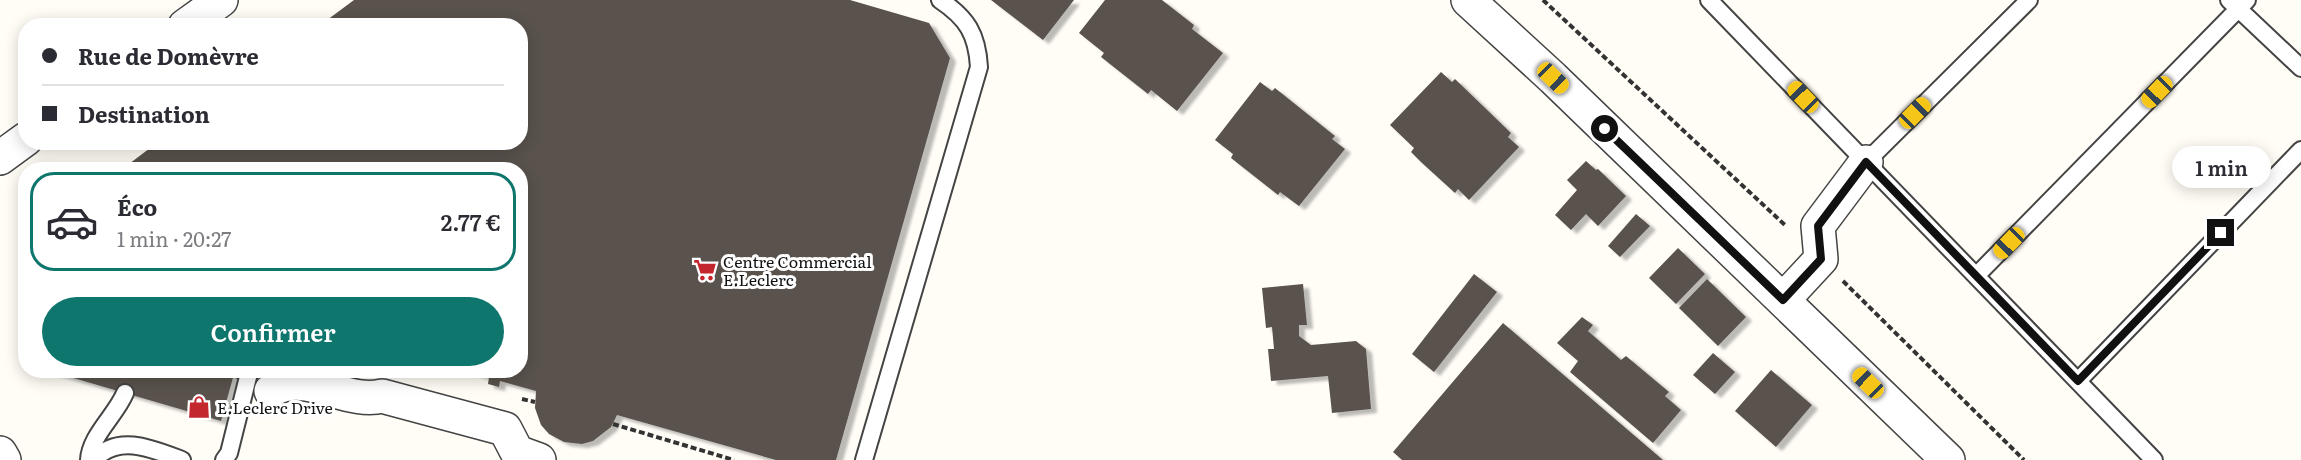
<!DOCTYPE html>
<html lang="fr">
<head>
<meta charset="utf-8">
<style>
  body { margin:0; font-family:Literata,serif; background:#f2f2f3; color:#2b2b33; height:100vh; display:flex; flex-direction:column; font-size:22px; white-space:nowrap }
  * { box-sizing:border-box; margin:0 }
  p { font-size:20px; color:#7c7c81 }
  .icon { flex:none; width:33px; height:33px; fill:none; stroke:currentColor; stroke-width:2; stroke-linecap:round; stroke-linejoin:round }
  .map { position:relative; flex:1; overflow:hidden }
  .side { position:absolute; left:18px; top:162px; width:510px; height:216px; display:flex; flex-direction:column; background:#fff; border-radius:24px; box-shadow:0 3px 15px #0003 }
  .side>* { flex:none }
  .guide { position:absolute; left:18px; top:18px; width:510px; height:132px; border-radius:24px; box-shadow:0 3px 15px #0003; display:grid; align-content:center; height:132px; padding:0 24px; background:#fff }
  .end { position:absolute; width:27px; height:27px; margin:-14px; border:8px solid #111; background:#fff; box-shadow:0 0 0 3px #fff }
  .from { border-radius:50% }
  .bubble { position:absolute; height:42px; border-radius:21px; background:#fff; box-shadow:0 3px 15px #0003; font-size:20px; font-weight:600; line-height:42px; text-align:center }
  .car { position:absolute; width:18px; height:36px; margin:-18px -9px; border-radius:8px; box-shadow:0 0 4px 2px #0007; background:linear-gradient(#f5c518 24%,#345 0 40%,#f5c518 0 76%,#345 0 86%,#f5c518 0) }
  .guide b { display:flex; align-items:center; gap:21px; height:57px; font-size:22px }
  .guide b+b { border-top:2px solid #e1e1e2 }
  .guide i { width:15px; height:15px; background:#2b2b33 }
  ul { padding:10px 0 0; list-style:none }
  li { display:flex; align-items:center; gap:18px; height:99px; margin:0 12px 9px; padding:0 12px; border:3px solid transparent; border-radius:24px }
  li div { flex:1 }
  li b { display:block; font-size:22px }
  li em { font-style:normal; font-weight:600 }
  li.selected { border-color:#0f766e }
  li>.icon { width:54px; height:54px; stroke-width:1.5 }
  .action { display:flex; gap:12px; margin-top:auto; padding:12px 24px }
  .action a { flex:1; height:69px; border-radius:36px; background:#0f766e; color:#fff; font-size:24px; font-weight:600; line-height:69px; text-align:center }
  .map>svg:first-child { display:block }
  .building { fill:#5a524d; filter:url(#shadow) }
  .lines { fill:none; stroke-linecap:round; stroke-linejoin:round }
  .service-casing { stroke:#444; stroke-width:20 }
  .minor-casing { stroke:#444; stroke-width:36 }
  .tertiary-casing { stroke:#444; stroke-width:36 }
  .path { stroke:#333; stroke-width:4; stroke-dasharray:6 3; stroke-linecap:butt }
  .service { stroke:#fff; stroke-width:16 }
  .minor { stroke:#fff; stroke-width:33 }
  .tertiary { stroke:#fff; stroke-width:33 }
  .route { stroke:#111; stroke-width:8 }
  .labels { text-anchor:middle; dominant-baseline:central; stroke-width:6; stroke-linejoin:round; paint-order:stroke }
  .poi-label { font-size:16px; fill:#111; stroke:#fff; text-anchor:start }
</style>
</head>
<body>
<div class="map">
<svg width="2301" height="460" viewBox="0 0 2301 460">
  <defs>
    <filter id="shadow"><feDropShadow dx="6" dy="4" stdDeviation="1.5" flood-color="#0004"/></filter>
  </defs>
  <rect width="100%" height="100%" fill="#fffdf5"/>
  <!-- building -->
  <path class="building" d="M354 0H850L929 23 950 58 836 460H776L617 415 611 427 593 441 582 444 564 442 549 434 541 425 535 408 536 391 500 381 499 387 488 384 489 377 467 371 520 370V170H121L158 142H520V26H319Z
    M991 0H1074L1043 40Z
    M1105 0H1162L1194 25 1192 29 1223 53 1177 111 1151 90 1148 94 1101 57 1104 53 1079 33Z
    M1441 72 1452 82 1455 79 1511 133 1508 137 1519 147 1469 200 1458 189 1455 193 1422 163 1411 152 1414 148 1390 125Z
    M1260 82 1272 91 1275 88 1335 136 1332 139 1345 149 1299 206 1280 192 1278 195 1231 158 1233 154 1215 140Z
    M1586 161 1596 170 1598 169 1626 196 1598 226 1586 214 1571 230 1555 215 1577 190 1567 180Z
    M1636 214 1650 226 1620 257 1608 246Z
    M1678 248 1705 274 1676 304 1649 278Z
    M1474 274 1497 292 1434 372 1412 354Z
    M1707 279 1746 317 1718 346 1679 308Z
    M1303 284 1307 325H1299V336L1311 345 1356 341 1366 349 1371 409 1332 413 1328 376 1271 381 1268 349H1274L1272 327 1266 328 1262 288Z
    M1582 317 1593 325 1588 331 1621 360 1626 356 1669 392 1665 396 1681 410 1653 443 1570 372 1578 361 1557 343Z
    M1503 323 1663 460H1402L1393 452Z
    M1713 353 1735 372 1715 394 1693 375Z
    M46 370H223L234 374 221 421Z
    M1771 370 1812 405 1776 447 1735 411Z"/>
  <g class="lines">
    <!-- service casing -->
    <g class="service-casing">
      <path id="service" d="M1709 0 2154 460
        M2229 0 2301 68
        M1866 162 2029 0
        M1976 276 2247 0
        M2078 381 2301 150
        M89 460C90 436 116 415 125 393
        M94 460C118 433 153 449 182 460
        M224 460 229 453 249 373 241 370
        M864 460 979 67C977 34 967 18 940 0"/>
    </g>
    <!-- minor casing -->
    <g class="minor-casing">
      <path id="minor" d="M185 26 221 0
        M0 158 26 139
        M1783 300 1821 259 1818 226 1866 162
        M271 391C303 368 346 405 382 396L505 429 517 452 539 460
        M0 453 4 460"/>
    </g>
    <!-- tertiary casing -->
    <g class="tertiary-casing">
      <path id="tertiary" d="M1468 0 1553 78 1948 460"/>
    </g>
    <!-- path -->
    <path class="path" d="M1543 0 1786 226
      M1843 281 2024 460
      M522 399 535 402
      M613 424 734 460"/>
    <!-- service -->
    <use href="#service" class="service"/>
    <!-- minor -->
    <use href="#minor" class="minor"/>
    <!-- tertiary -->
    <use href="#tertiary" class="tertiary"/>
  </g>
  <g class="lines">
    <!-- route -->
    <path class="route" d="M1605 129 1783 300 1821 259 1818 226 1866 162 2078 381 2221 233"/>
  </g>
  <!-- icons -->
  <defs>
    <g id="supermarket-bare" transform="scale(1.8)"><path d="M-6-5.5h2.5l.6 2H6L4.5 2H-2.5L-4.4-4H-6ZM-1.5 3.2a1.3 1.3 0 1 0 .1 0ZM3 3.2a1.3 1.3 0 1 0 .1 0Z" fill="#c4262e" stroke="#fff" stroke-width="2.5" paint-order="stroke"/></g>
    <g id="shop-bare" transform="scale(1.8)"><path d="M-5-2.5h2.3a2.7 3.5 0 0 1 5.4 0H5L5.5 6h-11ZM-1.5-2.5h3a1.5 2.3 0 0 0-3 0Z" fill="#c4262e" stroke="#fff" stroke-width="2.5" paint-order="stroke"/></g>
  </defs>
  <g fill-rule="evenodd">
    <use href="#supermarket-bare" x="705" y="270"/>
    <use href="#shop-bare" x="199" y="407"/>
  </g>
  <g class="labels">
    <!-- poi labels -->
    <g class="poi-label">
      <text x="723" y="261">Centre Commercial<tspan x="723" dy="18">E.Leclerc</tspan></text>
      <text x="217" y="407">E.Leclerc Drive</text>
    </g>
  </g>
</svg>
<i class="end from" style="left:1605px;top:129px"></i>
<i class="end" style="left:2221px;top:233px"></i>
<div class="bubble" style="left:2172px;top:146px;width:99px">1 min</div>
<i class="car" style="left:1553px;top:78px;rotate:134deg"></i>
<i class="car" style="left:2157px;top:92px;rotate:224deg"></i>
<i class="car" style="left:1803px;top:97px;rotate:316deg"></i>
<i class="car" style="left:1915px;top:113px;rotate:45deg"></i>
<i class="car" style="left:2009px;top:243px;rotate:224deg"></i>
<i class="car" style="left:1868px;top:383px;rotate:314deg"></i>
<div class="guide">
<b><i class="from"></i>Rue de Domèvre</b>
<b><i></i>Destination</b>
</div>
<section class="side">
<ul>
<li class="selected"><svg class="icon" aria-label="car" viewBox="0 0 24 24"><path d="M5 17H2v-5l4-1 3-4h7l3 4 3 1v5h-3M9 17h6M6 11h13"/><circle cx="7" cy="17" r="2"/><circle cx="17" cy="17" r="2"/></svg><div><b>Éco</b><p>1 min · 20:27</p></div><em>2.77 €</em></li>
</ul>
<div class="action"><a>Confirmer</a></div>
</section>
</div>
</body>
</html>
